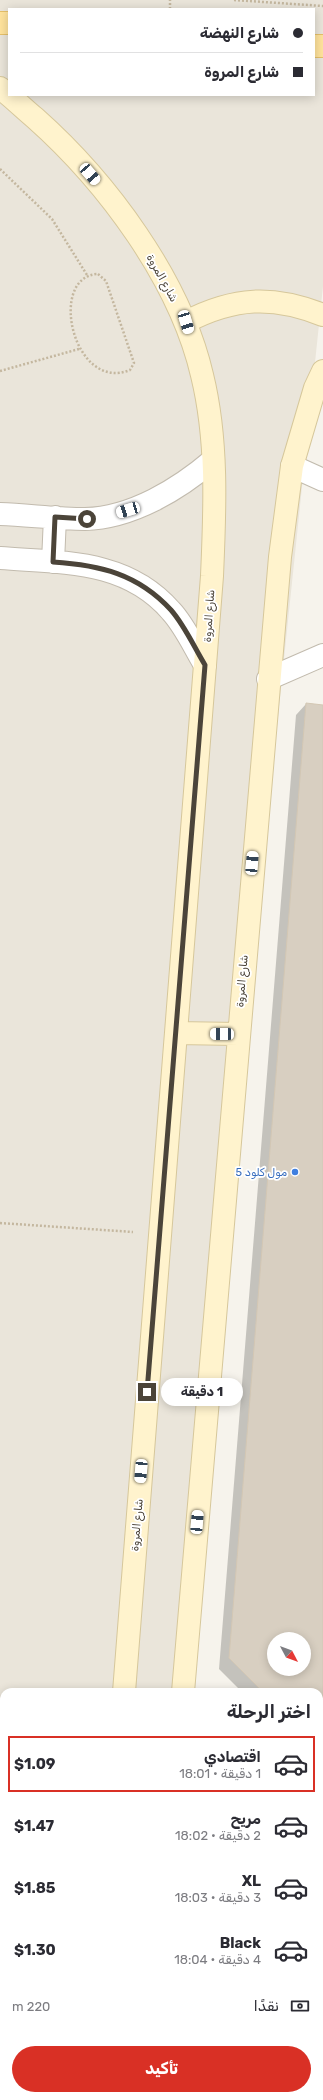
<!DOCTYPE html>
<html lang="ar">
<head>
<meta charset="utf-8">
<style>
  body { margin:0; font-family:Rubik,Cairo,sans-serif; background:#f2f2f3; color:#2b2b33; direction:rtl; height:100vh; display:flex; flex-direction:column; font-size:15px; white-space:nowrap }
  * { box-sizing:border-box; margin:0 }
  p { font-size:13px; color:#7c7c81 }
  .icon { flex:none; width:22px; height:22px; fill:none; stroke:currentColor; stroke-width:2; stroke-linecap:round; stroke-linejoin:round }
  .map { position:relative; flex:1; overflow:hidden; direction:ltr }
  .panel { position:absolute; left:0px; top:1688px; width:323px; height:412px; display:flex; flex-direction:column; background:#fff; border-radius:12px 12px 0 0; box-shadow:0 2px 10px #0003; direction:rtl }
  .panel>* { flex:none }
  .guide { position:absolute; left:8px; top:8px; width:307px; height:88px; border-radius:0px; box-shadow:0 2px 10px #0003; direction:rtl; display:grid; align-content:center; height:88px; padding:0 12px; background:#fff }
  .needle { width:26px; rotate:131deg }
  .controls { position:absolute; left:267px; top:1632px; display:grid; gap:8px }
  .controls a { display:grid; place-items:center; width:44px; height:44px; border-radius:50%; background:#fff; box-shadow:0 2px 10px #0003; font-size:20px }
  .end { position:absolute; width:18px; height:18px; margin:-9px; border:5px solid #4b4439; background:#fff; box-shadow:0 0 0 2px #fff }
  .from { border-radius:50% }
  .bubble { position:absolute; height:28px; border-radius:14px; background:#fff; box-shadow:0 2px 10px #0003; font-size:13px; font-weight:700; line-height:28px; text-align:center; direction:rtl }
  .car { position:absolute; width:12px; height:24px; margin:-12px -6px; border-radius:5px; box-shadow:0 0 3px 1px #0007; background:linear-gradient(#fff 24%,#345 0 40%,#fff 0 76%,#345 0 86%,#fff 0) }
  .guide b { display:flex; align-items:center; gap:14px; height:38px; font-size:15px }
  .guide b+b { border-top:1px solid #e1e1e2 }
  .guide i { width:10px; height:10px; background:#2b2b33 }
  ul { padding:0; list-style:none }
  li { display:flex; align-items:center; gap:12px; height:56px; margin:0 8px 6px; padding:0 4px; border:2px solid transparent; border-radius:0px }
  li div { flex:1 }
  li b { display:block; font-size:15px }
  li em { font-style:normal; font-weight:700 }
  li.current { border-color:#d93025 }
  li>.icon { width:36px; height:36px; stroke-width:1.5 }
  h2 { padding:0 12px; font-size:18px; line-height:48px }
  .pay { display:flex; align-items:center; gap:10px; height:44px; padding:0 12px; font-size:15px }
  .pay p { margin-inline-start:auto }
  .action { display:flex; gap:8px; margin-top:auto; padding:8px 12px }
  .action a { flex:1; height:46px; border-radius:24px; background:#d93025; color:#fff; font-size:16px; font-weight:700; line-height:46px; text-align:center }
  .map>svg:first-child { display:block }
  .residential { fill:#eae5da; fill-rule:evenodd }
  .shadow { fill:#0003; fill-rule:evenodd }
  .building { fill:#d8cfc1; stroke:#d3c7b4; fill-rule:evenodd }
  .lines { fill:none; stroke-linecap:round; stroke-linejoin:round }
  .street-casing { stroke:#c2bbae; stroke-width:24 }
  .secondary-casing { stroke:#d6c79b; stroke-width:24 }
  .primary-casing { stroke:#e6c16a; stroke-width:24 }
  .path { stroke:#c4b79f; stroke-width:2.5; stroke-dasharray:2 2; stroke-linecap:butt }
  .street { stroke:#fff; stroke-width:22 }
  .secondary { stroke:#fff3cd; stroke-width:22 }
  .primary { stroke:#ffe39c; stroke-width:22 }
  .route { stroke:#4b4439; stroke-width:5 }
  .shop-dot { fill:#3f7fe0; stroke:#fff; stroke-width:1.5 }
  .labels { text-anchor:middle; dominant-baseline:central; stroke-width:3.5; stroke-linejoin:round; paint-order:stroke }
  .street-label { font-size:11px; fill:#4b4439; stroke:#fff }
  .shop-label { font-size:11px; fill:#366cbe; stroke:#fff; text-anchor:end }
</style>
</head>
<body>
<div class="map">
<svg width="323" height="2100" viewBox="0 0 323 2100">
  <rect width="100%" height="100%" fill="#f6f3ec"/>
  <!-- residential -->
  <path class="residential" d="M0 0H323V286L176 1692H4V2096H133V2100H0ZM9 9H314V95H9Z"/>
  <!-- shadow -->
  <path class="shadow" d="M306 704 323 706V1757L319 1755V1692H242L219 1669 296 715ZM274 1639H304V1669H274Z"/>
  <!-- building -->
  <path class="building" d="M306 703 323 705V1740L319 1738V1692H263L229 1658ZM274 1639H304V1669H274Z"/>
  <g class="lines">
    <!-- street casing -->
    <g class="street-casing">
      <path id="street" d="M292 466 323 480
        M0 514C28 515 57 519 85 519 132 518 179 489 213 460
        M0 558C62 563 126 559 171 611 185 626 194 647 205 665
        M53 562 55 517
        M268 679 323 655
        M319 1789 323 1783
        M319 1895 323 1894"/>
    </g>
    <!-- secondary casing -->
    <g class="secondary-casing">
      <path id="secondary" d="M0 88C12 97 23 108 35 118 107 182 180 280 202 375 218 440 215 509 212 576L124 1692
        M186 322C234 297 273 295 323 315
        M176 1033 238 1034
        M183 1692 280 557 292 466 315 388 323 371
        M92 2100V2096
        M148 2100 149 2096"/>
    </g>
    <!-- primary casing -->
    <g class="primary-casing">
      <path id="primary" d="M0 23H9
        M314 46H323"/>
    </g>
    <!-- path -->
    <path class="path" d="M234 0 323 6
      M170 9V0
      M0 169 52 219 87 275
      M98 274 106 281 134 363 130 370C73 393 47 276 98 274Z
      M0 371 79 349
      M0 1223 133 1232
      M0 1928H4"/>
    <!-- street -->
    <use href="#street" class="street"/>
    <!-- secondary -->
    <use href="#secondary" class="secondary"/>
    <!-- primary -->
    <use href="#primary" class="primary"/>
  </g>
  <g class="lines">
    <!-- route -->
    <path class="route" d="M87 519 55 517 53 562C100 565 138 574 171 610 185 626 194 647 205 665L147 1392"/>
  </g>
  <!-- markers -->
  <circle class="shop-dot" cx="295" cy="1172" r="4"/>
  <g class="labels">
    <!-- street labels -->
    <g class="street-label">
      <text transform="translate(162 278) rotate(61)">شارع المروة</text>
      <text transform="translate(209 616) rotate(-86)">شارع المروة</text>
      <text transform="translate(242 981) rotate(-85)">شارع المروة</text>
      <text transform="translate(137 1525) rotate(-85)">شارع المروة</text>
    </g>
    <!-- shop labels -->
    <g class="shop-label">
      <text x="287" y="1172">مول كلود 5</text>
    </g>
  </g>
</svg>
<div class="controls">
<a><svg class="needle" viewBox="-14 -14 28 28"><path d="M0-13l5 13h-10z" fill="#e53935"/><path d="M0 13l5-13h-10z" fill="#7c7c81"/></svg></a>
</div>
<i class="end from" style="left:87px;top:519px"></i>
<i class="end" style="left:147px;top:1392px"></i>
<div class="bubble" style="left:161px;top:1378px;width:82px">1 دقيقة</div>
<i class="car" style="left:90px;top:174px;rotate:139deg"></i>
<i class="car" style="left:186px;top:322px;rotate:163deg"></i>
<i class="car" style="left:128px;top:510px;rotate:253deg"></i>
<i class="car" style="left:252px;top:863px;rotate:5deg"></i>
<i class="car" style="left:222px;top:1034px;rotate:271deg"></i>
<i class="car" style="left:141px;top:1471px;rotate:185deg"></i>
<i class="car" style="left:197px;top:1522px;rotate:5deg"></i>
<div class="guide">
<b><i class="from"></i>شارع النهضة</b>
<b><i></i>شارع المروة</b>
</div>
<section class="panel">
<h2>اختر الرحلة</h2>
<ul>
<li class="current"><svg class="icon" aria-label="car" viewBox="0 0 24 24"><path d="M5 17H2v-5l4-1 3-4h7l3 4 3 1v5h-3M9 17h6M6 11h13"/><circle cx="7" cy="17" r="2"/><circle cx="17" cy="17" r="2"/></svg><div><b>اقتصادي</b><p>1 دقيقة · 18:01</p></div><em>$1.09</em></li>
<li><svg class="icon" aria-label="car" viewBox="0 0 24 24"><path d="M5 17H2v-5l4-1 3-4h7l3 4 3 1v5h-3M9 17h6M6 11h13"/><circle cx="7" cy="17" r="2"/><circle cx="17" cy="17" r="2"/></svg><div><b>مريح</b><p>2 دقيقة · 18:02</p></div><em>$1.47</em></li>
<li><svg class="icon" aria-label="car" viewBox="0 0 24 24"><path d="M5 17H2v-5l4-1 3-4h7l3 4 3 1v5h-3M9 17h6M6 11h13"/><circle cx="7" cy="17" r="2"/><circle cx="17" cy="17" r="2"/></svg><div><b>XL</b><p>3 دقيقة · 18:03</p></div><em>$1.85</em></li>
<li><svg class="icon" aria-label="car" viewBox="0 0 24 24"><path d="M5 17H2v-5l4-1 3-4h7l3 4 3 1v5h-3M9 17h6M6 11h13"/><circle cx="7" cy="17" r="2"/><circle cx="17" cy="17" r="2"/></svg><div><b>Black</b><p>4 دقيقة · 18:04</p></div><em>$1.30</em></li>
</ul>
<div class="pay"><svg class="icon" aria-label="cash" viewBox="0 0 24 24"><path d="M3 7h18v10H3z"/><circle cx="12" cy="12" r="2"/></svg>نقدًا<p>220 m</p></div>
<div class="action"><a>تأكيد</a></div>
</section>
</div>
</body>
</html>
